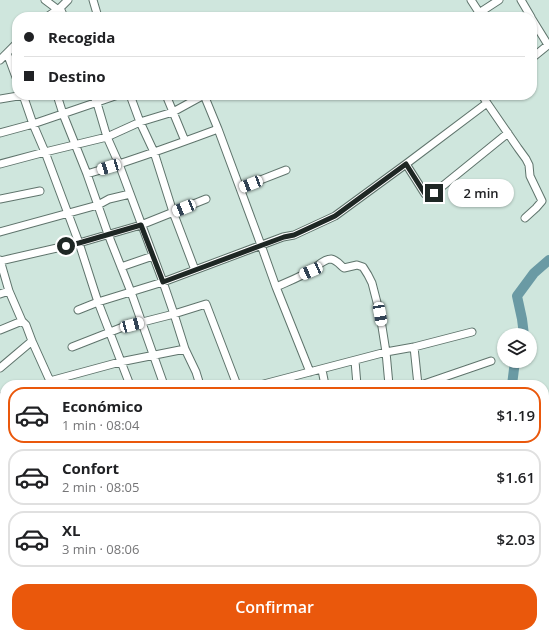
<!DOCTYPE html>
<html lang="es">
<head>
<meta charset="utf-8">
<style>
  body { margin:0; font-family:"Open Sans",sans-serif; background:#f6f6f6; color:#202124; height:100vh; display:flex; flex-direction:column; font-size:15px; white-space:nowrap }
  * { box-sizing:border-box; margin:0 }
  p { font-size:13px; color:#757577 }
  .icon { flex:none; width:22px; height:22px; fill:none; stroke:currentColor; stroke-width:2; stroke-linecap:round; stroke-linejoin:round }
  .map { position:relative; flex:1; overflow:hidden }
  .details { position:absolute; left:0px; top:380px; width:549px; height:258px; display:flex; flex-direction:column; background:#fff; border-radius:16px 16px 0 0; box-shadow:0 1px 3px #0004 }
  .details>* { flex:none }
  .hud { position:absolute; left:12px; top:12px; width:525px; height:88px; border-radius:16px; box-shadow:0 1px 3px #0004; display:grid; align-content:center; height:88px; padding:0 12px; background:#fff }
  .buttons { position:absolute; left:497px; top:328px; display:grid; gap:8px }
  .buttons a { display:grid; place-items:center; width:40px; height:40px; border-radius:50%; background:#fff; box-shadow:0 1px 3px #0004; font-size:20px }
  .end { position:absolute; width:18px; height:18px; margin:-9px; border:5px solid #1e2724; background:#fff; box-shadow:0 0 0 2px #fff }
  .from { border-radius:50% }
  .bubble { position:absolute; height:28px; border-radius:14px; background:#fff; box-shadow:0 1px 3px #0004; font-size:13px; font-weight:600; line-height:28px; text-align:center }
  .car { position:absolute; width:12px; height:24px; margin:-12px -6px; border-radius:5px; box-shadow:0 0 3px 1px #0007; background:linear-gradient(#fff 24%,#345 0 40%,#fff 0 76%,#345 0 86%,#fff 0) }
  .hud b { display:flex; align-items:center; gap:14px; height:38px; font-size:15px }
  .hud b+b { border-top:1px solid #e0e0e0 }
  .hud i { width:10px; height:10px; background:#202124 }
  ul { padding:7px 0 0; list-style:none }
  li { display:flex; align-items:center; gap:12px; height:56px; margin:0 8px 6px; padding:0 4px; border:2px solid #e0e0e0; border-radius:16px }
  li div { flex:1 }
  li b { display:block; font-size:15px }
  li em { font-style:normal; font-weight:600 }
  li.selected { border-color:#ea580c }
  li>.icon { width:36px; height:36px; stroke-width:1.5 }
  .action { display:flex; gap:8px; margin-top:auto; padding:8px 12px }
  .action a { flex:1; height:46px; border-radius:16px; background:#ea580c; color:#fff; font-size:16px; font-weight:600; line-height:46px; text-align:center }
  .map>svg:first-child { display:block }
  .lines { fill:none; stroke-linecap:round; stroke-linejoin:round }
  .river { stroke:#6a9aa4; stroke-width:10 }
  .minor-casing { stroke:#5f746c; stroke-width:9 }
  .minor { stroke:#fff; stroke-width:7 }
  .route { stroke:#1e2724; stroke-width:5 }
</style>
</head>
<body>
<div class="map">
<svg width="549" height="638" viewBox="0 0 549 638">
  <rect width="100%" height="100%" fill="#cfe6dd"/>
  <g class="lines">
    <!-- river -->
    <path class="river" d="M524 335 522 319 517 296 534 273 549 260
      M512 385 515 361
      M544 461 549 462
      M544 540H549
      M536 633 537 638"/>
    <!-- minor casing -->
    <g class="minor-casing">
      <path id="minor" d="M45 0 57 9
        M93 0 98 17
        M471 0 482 17
        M521 0 531 17
        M60 8 64 17
        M479 13 499 0
        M47 17 60 8 68 0
        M532 19 548 45 532 58
        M7 53 17 80
        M0 60 17 43
        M23 95 33 124 45 152 79 243 98 302 130 385
        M57 95 63 114 87 174 108 234 131 292 164 385
        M93 95 97 103 107 137 119 164 163 282 174 314 185 349 196 372 200 385
        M130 95 140 122 154 152 173 212 195 270
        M166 95 185 141
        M204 95 218 129 261 245 276 287 310 372
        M0 99 24 95
        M487 103 518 148 526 159 529 165 530 176 542 201 536 208 525 218
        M0 133 33 124 118 95
        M0 164 45 152 107 137 140 122 173 112 204 95
        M406 164 425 194 429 195 434 193 508 133
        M87 174C131 161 175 145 218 129
        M240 188 286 170
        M0 199 40 191
        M0 232 98 205 109 199 130 194
        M0 260 9 291 22 321 26 325 32 341 50 381
        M0 261 79 243 141 225 206 199
        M121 267 153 256
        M276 287C287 282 303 276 313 269 319 265 324 259 331 259 337 260 340 265 344 268L357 265 363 267 368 275 372 283 380 314 386 352 389 385
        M0 294 9 291
        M78 310 98 302 163 282 283 237 294 235 335 216 406 164 487 103 482 95
        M0 330 22 321
        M72 347 123 327 174 314 206 304 237 385
        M414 347 418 385
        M355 361 357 385
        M0 368 32 341
        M322 370 325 385
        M48 385 50 381 120 362 185 349
        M260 385 386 352 414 347 472 332
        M421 385 491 361
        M0 397 5 403
        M0 471 5 469
        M0 510 5 507
        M0 518 5 527
        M0 625 5 626
        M75 633 76 638
        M176 633 178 638
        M238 633V638
        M377 633V638
        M45 638 46 633
        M196 638 208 633"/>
    </g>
    <!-- minor -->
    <use href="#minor" class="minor"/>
  </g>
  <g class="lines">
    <!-- route -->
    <path class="route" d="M66 246 79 243 141 225 163 282 284 237 294 235 335 216 406 164 425 194 429 195 434 193"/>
  </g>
</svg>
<div class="buttons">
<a><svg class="icon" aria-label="layers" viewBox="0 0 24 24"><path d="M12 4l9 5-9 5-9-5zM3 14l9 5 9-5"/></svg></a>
</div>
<i class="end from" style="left:66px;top:246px"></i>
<i class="end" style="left:434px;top:193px"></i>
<div class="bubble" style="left:448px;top:179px;width:66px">2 min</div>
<i class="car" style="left:109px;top:167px;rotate:253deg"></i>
<i class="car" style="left:251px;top:184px;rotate:249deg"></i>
<i class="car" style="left:184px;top:208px;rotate:248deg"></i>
<i class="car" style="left:311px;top:271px;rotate:246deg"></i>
<i class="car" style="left:380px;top:314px;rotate:170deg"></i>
<i class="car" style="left:132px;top:325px;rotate:75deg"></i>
<div class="hud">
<b><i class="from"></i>Recogida</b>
<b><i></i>Destino</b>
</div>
<section class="details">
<ul>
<li class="selected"><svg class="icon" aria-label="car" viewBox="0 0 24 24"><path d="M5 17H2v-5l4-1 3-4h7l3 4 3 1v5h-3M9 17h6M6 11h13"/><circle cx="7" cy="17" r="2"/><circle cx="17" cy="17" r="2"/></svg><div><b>Económico</b><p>1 min · 08:04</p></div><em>$1.19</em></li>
<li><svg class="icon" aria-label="car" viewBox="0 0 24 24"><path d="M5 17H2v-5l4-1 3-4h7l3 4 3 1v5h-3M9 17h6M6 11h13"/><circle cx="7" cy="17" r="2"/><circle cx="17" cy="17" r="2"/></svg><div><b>Confort</b><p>2 min · 08:05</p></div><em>$1.61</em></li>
<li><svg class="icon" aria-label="car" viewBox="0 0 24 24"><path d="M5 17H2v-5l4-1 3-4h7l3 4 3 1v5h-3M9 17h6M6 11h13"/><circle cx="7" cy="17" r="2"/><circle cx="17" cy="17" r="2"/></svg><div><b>XL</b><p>3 min · 08:06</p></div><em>$2.03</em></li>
</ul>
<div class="action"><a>Confirmar</a></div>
</section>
</div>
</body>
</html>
